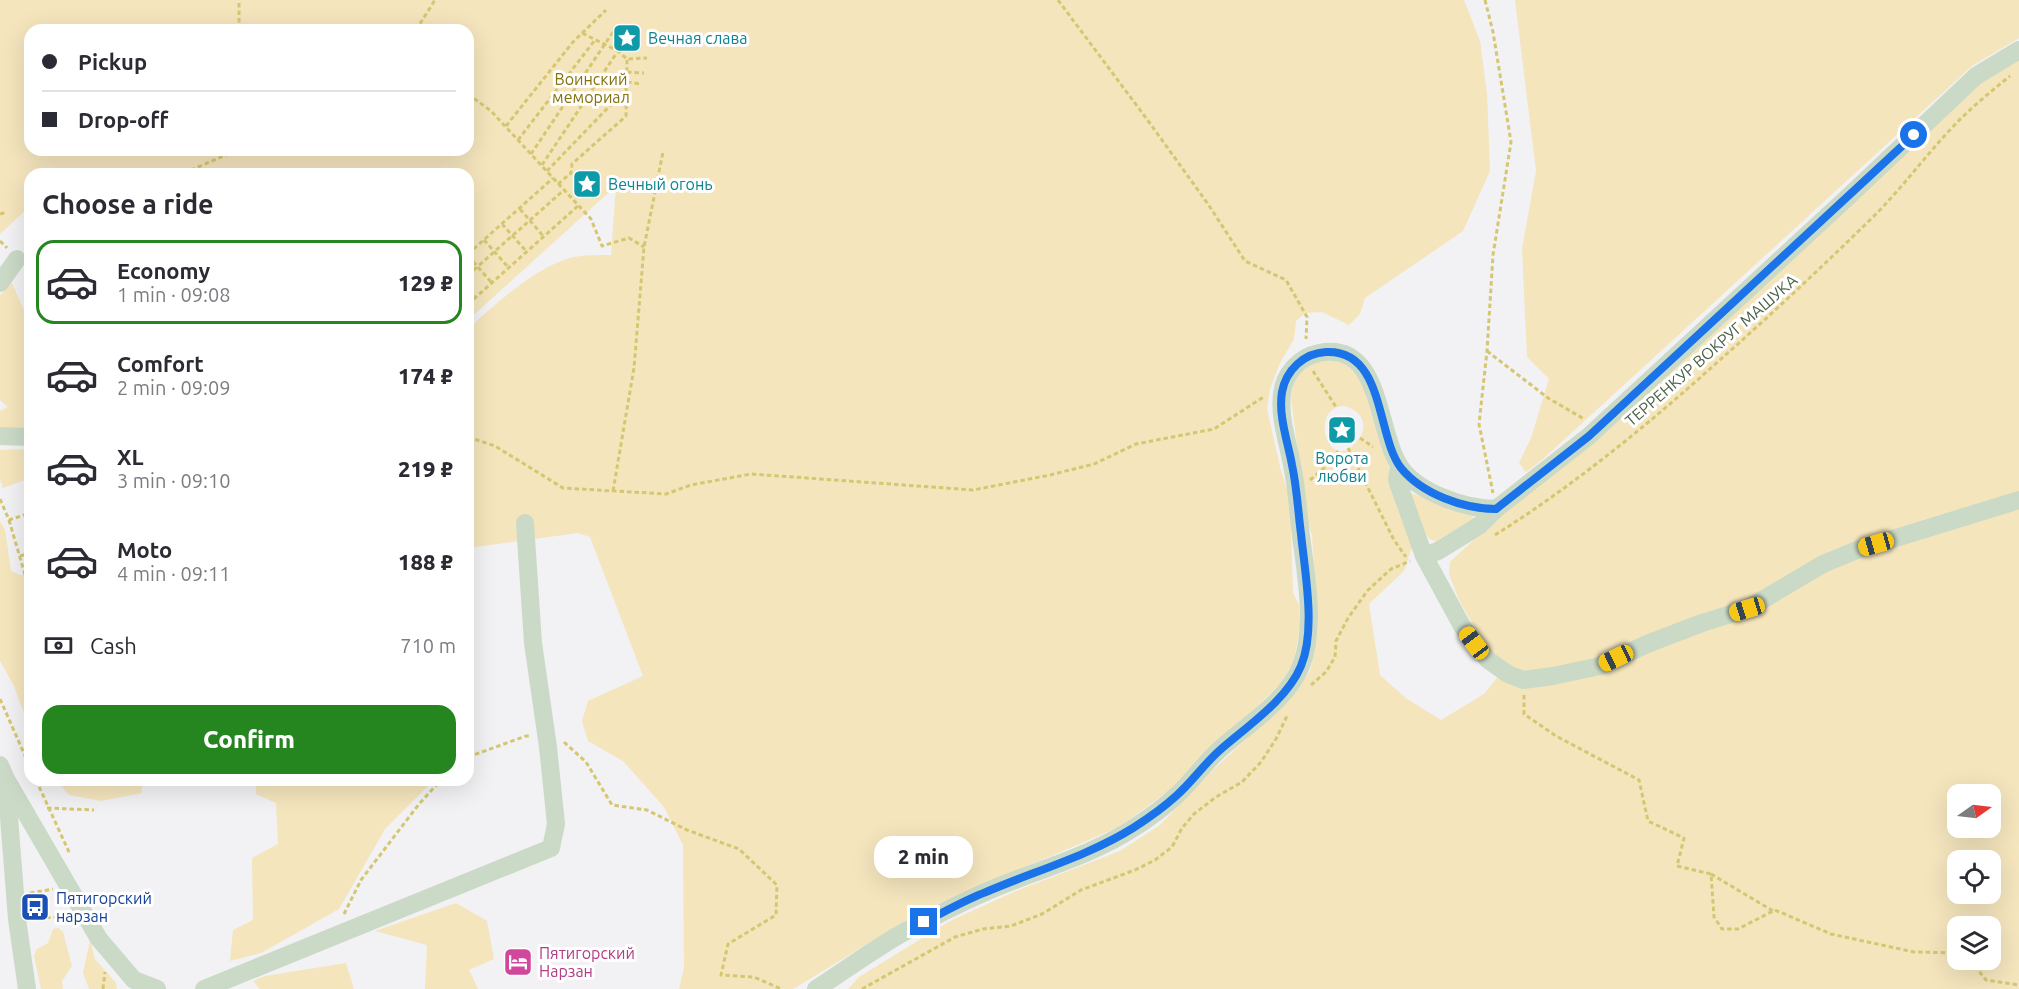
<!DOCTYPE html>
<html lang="en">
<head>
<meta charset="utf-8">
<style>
  body { margin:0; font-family:Ubuntu,sans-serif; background:#f2f2f3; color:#2b2b33; height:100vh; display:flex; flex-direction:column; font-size:22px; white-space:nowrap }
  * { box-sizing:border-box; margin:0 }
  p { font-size:20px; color:#7c7c81 }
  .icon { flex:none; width:33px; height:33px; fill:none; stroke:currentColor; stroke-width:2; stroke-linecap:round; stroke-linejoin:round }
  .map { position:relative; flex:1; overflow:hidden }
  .panel { position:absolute; left:24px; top:168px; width:450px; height:618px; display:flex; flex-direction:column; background:#fff; border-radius:18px; box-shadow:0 6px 24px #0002 }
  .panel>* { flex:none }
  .banner { position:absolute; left:24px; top:24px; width:450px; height:132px; border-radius:18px; box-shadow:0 6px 24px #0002; display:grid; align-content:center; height:132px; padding:0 18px; background:#fff }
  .needle { width:39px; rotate:76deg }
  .controls { position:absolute; left:1947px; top:784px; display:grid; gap:12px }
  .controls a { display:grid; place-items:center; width:54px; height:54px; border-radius:12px; background:#fff; box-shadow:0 6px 24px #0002; font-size:30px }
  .end { position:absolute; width:27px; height:27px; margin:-14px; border:8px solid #1a73e8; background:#fff; box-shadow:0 0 0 3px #fff }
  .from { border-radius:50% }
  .bubble { position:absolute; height:42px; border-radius:18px; background:#fff; box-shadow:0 6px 24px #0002; font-size:20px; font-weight:800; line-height:42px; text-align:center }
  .car { position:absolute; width:18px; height:36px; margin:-18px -9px; border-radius:8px; box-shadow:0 0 4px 2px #0007; background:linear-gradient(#f5c518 24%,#345 0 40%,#f5c518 0 76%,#345 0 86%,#f5c518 0) }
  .banner b { display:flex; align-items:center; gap:21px; height:57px; font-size:22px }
  .banner b+b { border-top:2px solid #e1e1e2 }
  .banner i { width:15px; height:15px; background:#2b2b33 }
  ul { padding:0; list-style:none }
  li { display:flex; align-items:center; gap:18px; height:84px; margin:0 12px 9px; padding:0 6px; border:3px solid transparent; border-radius:18px }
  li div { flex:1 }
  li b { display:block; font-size:22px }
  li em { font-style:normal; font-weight:800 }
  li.on { border-color:#258620 }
  li>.icon { width:54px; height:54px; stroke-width:1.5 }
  h2 { padding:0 18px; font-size:27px; line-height:72px }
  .pay { display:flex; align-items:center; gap:15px; height:66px; padding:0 18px; font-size:22px }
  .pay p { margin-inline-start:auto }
  .button { display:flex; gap:12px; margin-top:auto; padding:12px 18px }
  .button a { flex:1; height:69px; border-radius:18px; background:#258620; color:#fff; font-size:24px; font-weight:800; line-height:69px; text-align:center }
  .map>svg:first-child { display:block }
  .green { fill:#f4e5bd; fill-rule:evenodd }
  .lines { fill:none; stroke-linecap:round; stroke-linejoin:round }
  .path { stroke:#d5c771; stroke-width:3; stroke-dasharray:4.5 3; stroke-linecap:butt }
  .minor { stroke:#cadac7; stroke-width:18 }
  .route { stroke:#1a73e8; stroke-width:8 }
  .labels { text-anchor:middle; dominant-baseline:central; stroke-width:6; stroke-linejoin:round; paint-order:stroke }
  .culture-label { font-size:16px; fill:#0d838f; stroke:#fff; text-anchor:start }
  .park-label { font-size:16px; fill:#84720f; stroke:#fff }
  .street-label { font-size:16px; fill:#4b6047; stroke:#fff }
  .transit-label { font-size:16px; fill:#164399; stroke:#fff; text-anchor:start }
  .hotel-label { font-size:16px; fill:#b23c85; stroke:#fff; text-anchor:start }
</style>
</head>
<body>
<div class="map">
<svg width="2019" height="989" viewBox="0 0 2019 989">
  <rect width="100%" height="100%" fill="#f2f1f3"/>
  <!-- green -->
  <path class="green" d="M0 0H1464L1480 41 1487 94 1490 171 1463 231 1365 298 1360 314 1349 325 1322 312 1305 313 1296 321 1294 339 1279 365 1270 389 1267 409 1280 467 1290 500 1293 593 1299 605 1300 627 1294 661 1281 683 1171 789 1119 827 922 911 793 989H679L684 968 683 845 664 807 623 761 588 741 582 721 588 701 643 676 590 537 578 533 468 548V329C495 304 538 265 574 257 586 255 599 255 611 255L616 186 468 320V174H30V206L0 234ZM30 30H468V150H30Z
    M1515 0H2019V38L1972 66 1543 459 1526 472 1519 463 1531 438 1549 379 1527 357 1522 249 1536 171Z
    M2019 56V989H848L859 977 950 921 1016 891 1120 851 1160 825 1213 770 1289 699 1310 671 1318 631 1312 535 1307 520 1291 399C1292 379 1305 362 1326 361 1331 361 1336 360 1341 362 1351 367 1357 376 1364 385L1413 544 1404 571 1369 604 1380 675 1407 699 1441 720 1484 694 1497 678 1492 652 1473 625 1459 600 1449 574 1450 562 1496 519 1980 81ZM1343 406C1361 409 1370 425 1358 440 1330 477 1307 409 1343 406ZM1958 795H1990V828H1958ZM1958 861H1990V894H1958ZM1958 927H1990V960H1958Z
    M12 283 30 324V358L27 360 30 368V428L0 433V411L8 407 0 400V295Z
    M30 449V478L3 488 0 480V450Z
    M1411 493 1472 515 1474 519 1436 541C1421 540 1415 506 1411 493Z
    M0 521 5 530 11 571 20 575H30V730L14 686 0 661Z
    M56 780H142V793L101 801 69 795Z
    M256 780H434L385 829 339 909 261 953 230 961 233 930 253 920 252 858 278 844 276 803 256 794Z
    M456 903 487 921 494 959 469 970 478 989H425L427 945 375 931Z
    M58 928 63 932 72 966 62 981 63 989H41L34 956 37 949 48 943 53 929Z
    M90 940 95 959 116 983 117 989H89L83 973Z
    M346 963 354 989H260L253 981 265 976Z"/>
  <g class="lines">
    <!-- path -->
    <path class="path" d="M1058 0 1149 122 1208 204 1245 261 1286 280 1307 317 1306 339
      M1485 0 1493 32 1511 142 1493 255 1487 351 1479 424 1493 493
      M239 30V0
      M416 30 435 0
      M622 43 618 51 627 59 647 58
      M627 72 644 73
      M627 82 641 84
      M468 94 491 111 591 219 602 246 629 238 644 247
      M506 126 573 42 606 10
      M518 140 595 40
      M531 154 615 29
      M226 155 246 150
      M542 165 618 51 582 33
      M547 171 627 88
      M169 174 184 173 226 155 227 150
      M558 184 571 173 572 164 626 116 627 59
      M520 209 544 237
      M0 214 7 212
      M502 224 527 252
      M484 240 509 268
      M0 241 7 248
      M468 254 553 178
      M468 256 492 283
      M468 275 564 190
      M468 290 475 298
      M468 304 578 206
      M1487 351 1548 398 1584 419
      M1313 371 1336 407
      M468 437 495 446 563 488 666 494 691 485 751 474 973 490 1050 475 1094 464 1136 444 1214 429 1265 396
      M1360 438 1373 447
      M1348 448 1394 540 1406 557
      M1310 480 1329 464 1338 451
      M613 491 634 368 644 247 663 152
      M0 499 9 520 30 513
      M9 520 28 585
      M1495 535C1576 484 1650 423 1721 359 1773 313 1824 265 1874 216 1901 189 1923 159 1949 131 1968 110 1989 93 2010 76
      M20 556 30 553
      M1311 685 1326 672 1335 657 1336 641 1348 618 1368 590 1391 569 1410 561
      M1524 695V714L1556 736 1639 780 1648 821 1684 838 1677 866 1711 874 1714 917 1722 929H1738L1775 910 1831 934 1914 952 1958 953
      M0 699 30 767
      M564 742 586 762 612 805 647 810 687 830 739 849 777 885 776 915 728 944 721 975 754 977 781 989
      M468 757 526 736H531
      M36 780 69 852
      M47 808 94 810
      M1711 874 1773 911
      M30 893 53 889
      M344 914 361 880 419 804 441 780
      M31 918 67 917
      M1970 960 1986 980 2019 985
      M103 989 105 972
      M862 989 955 937 983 929 1011 926 1042 914 1081 890 1135 870 1155 860 1172 847 1182 828 1194 814 1216 797 1242 782 1261 762 1276 739 1287 716"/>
    <!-- minor -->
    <path class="minor" d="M0 283 17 259
      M0 436 30 437
      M1399 467 1397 480 1424 556 1462 626 1488 660 1508 674 1523 680 1553 676 1600 666 1647 644 1702 623 1747 609 1823 564 1857 550 2019 500
      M1424 556 1438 551 1480 525 1496 509 1589 436 1849 196 1976 76 2019 50
      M0 765 6 779 17 919 27 989
      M6 779 99 939 134 980 157 989
      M204 989 551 848 556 824 548 747 533 643 525 523
      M816 989C846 970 875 948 906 931 931 918 956 905 981 894 1032 871 1088 858 1135 827 1149 818 1165 806 1177 795 1192 781 1204 764 1218 751 1245 726 1287 701 1301 666 1316 628 1306 575 1301 536 1298 512 1297 488 1292 465 1288 442 1279 418 1282 394 1284 374 1299 357 1319 353 1383 340 1376 434 1401 468 1419 493 1466 509 1496 509"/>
  </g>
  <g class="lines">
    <!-- route -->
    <path class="route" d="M924 922C944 912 965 900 986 892 1035 871 1088 856 1133 828 1147 819 1163 808 1176 796 1192 782 1204 764 1220 750 1246 727 1287 700 1301 666 1316 630 1305 573 1301 534 1298 511 1297 488 1292 465 1288 442 1278 416 1282 392 1286 370 1304 353 1326 352 1385 349 1376 436 1401 468 1422 494 1464 509 1496 509L1589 436 1914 135"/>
  </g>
  <!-- icons -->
  <defs>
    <g id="sight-square" transform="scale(1.5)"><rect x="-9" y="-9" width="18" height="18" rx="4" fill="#0f9aa8" stroke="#fff"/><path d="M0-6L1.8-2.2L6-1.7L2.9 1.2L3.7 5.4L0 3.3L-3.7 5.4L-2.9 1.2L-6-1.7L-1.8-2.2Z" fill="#fff"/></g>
    <g id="bus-square" transform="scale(1.5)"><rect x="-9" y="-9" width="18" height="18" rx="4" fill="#1a4fb4" stroke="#fff"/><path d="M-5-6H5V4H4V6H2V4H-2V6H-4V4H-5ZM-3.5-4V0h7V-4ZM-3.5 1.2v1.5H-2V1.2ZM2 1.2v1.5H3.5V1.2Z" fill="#fff"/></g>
    <g id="hotel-square" transform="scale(1.5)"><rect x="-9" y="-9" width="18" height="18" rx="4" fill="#d1479c" stroke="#fff"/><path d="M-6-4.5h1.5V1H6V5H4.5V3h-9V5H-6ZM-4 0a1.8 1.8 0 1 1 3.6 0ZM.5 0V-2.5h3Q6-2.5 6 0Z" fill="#fff"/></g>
  </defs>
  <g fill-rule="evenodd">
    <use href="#sight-square" x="627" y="38"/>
    <use href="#sight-square" x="587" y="184"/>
    <use href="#sight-square" x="1342" y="430"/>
    <use href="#bus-square" x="35" y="907"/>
    <use href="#hotel-square" x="518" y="962"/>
  </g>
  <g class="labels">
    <!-- culture labels -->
    <g class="culture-label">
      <text x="648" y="38">Вечная слава</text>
      <text x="608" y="184">Вечный огонь</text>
      <text x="1342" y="458" text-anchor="middle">Ворота<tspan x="1342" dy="18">любви</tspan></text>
    </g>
    <!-- park labels -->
    <g class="park-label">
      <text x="591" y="79">Воинский<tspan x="591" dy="18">мемориал</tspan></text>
    </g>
    <!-- street labels -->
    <g class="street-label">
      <text transform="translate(1711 350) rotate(-41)">ТЕРРЕНКУР ВОКРУГ МАШУКА</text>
    </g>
    <!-- transit labels -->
    <g class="transit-label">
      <text x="56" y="898">Пятигорский<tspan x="56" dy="18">нарзан</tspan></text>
    </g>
    <!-- hotel labels -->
    <g class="hotel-label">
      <text x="539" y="953">Пятигорский<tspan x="539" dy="18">Нарзан</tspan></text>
    </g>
  </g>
</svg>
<div class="controls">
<a><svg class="needle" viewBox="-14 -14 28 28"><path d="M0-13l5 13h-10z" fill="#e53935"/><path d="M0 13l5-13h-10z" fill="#7c7c81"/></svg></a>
<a><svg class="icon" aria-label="locate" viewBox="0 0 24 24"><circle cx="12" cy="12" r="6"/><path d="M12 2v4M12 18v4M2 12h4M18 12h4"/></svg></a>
<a><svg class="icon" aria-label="layers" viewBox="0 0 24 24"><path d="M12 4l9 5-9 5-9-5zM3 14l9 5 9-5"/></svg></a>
</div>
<i class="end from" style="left:1914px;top:135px"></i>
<i class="end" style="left:924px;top:922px"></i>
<div class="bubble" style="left:874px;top:836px;width:99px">2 min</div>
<i class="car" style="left:1876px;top:544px;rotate:254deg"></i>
<i class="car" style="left:1747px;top:609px;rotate:253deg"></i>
<i class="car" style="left:1474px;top:643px;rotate:323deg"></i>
<i class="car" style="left:1616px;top:658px;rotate:245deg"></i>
<div class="banner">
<b><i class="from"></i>Pickup</b>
<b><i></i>Drop-off</b>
</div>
<section class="panel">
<h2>Choose a ride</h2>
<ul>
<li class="on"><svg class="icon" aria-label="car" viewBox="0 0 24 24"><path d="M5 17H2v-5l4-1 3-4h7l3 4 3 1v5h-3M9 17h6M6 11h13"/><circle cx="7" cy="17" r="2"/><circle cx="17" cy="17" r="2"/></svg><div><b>Economy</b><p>1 min · 09:08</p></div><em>129 ₽</em></li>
<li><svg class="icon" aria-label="car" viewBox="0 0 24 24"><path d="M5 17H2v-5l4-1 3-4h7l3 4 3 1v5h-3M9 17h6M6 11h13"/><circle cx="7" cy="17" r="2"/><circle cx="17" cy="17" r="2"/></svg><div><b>Comfort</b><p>2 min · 09:09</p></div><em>174 ₽</em></li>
<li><svg class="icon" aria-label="car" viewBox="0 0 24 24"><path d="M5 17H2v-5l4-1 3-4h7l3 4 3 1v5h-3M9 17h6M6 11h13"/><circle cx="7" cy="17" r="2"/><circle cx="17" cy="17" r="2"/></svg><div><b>XL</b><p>3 min · 09:10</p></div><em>219 ₽</em></li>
<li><svg class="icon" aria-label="car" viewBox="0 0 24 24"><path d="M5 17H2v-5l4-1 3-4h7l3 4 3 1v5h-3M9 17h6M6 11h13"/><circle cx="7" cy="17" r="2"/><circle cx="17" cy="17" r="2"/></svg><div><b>Moto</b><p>4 min · 09:11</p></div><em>188 ₽</em></li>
</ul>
<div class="pay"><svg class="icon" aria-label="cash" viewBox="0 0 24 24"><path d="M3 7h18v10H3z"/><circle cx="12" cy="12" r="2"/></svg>Cash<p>710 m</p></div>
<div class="button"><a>Confirm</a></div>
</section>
</div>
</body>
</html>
